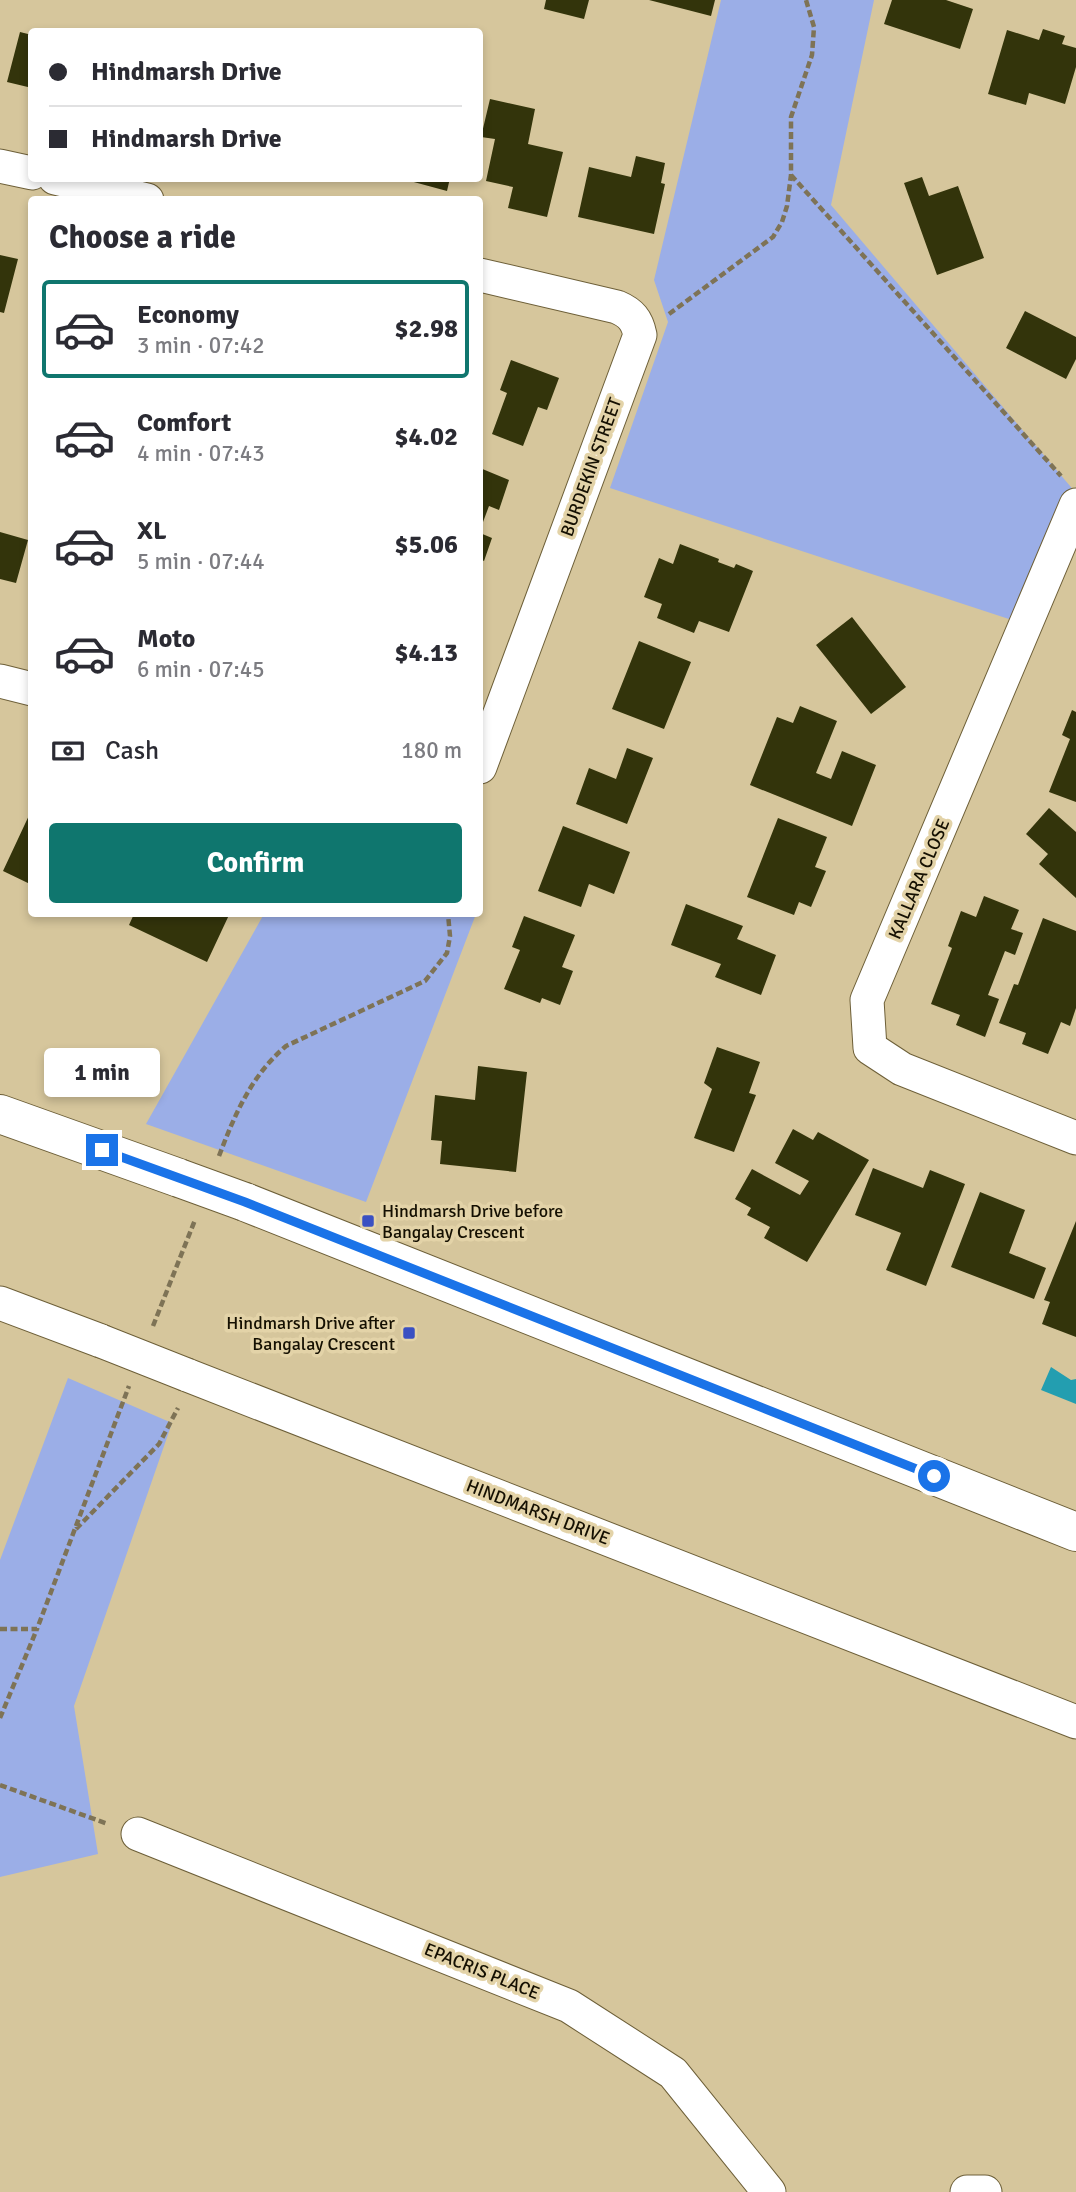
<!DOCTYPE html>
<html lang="en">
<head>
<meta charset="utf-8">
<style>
  body { margin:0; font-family:Signika,sans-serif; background:#f7f7f7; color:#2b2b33; height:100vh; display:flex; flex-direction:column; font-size:26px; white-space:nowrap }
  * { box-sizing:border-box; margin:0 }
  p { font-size:23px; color:#7c7c81 }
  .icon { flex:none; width:38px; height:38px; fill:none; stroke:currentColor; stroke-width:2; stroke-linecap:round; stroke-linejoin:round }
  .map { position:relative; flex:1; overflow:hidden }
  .panel { position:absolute; left:28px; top:196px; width:455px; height:721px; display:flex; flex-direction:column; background:#fff; border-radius:7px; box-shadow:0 4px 10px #0003 }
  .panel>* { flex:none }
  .banner { position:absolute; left:28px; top:28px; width:455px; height:154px; border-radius:7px; box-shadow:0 4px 10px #0003; display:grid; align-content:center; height:154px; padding:0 21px; background:#fff }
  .end { position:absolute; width:32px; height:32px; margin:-16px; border:9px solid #1a73e8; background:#fff; box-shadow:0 0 0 4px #fff }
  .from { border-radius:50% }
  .bubble { position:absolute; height:49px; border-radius:7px; background:#fff; box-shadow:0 4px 10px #0003; font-size:23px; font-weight:800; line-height:49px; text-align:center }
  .banner b { display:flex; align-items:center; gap:24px; height:66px; font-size:26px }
  .banner b+b { border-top:2px solid #e1e1e2 }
  .banner i { width:18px; height:18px; background:#2b2b33 }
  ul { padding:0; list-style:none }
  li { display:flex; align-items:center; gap:21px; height:98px; margin:0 14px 10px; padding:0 7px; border:4px solid transparent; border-radius:7px }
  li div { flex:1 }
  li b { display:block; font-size:26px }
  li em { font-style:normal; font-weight:800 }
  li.current { border-color:#0f766e }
  li>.icon { width:63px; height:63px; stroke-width:1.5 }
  h2 { padding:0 21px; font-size:32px; line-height:84px }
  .pay { display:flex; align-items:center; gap:18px; height:77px; padding:0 21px; font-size:26px }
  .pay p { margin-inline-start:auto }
  .button { display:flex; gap:14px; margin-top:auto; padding:14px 21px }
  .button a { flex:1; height:80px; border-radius:7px; background:#0f766e; color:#fff; font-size:28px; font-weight:800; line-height:80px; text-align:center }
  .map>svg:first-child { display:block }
  .green { fill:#9baee7 }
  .water { fill:#239eb0 }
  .building { fill:#33340b }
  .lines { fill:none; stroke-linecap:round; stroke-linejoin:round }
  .minor-casing { stroke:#6d5f38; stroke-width:35 }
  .secondary-casing { stroke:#6d5f38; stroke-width:40 }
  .path { stroke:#7e7356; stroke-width:4.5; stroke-dasharray:7 3.5; stroke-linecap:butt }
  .minor { stroke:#fff; stroke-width:33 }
  .secondary { stroke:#fff; stroke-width:38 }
  .minor-bridge-casing { stroke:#6d5f38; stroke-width:35; stroke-linecap:butt }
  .secondary-bridge-casing { stroke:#6d5f38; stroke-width:40; stroke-linecap:butt }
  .minor-bridge { stroke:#fff; stroke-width:33 }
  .secondary-bridge { stroke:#fff; stroke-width:38 }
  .route { stroke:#1a73e8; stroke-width:9 }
  .poi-dot { fill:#3a50c2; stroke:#e3d3a8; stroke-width:2.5 }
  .labels { text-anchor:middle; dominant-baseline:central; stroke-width:7; stroke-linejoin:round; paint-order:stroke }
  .street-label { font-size:18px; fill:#151002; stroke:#e3d3a8 }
  .poi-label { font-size:18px; fill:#151002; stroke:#e3d3a8; text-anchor:start }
</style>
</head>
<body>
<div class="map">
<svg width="1076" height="2192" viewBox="0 0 1076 2192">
  <rect width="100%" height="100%" fill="#d6c69c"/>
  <!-- green -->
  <path class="green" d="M721 0H874L831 205 1076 493 1027 625 610 488 668 322 654 280Z
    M264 914H476L366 1202 146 1124Z
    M68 1378 172 1423 74 1706 98 1854 0 1877V1560Z"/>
  <!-- water -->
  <path class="water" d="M1051 1367 1071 1380 1076 1379V1404L1041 1390Z"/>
  <!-- building -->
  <path class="building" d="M546 0H589L584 19 544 9Z
    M649 0H715L711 16Z
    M892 0H946L973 9 960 49 884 24Z
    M1043 29 1065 36 1062 44 1076 48V67L1065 104 1029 93 1026 105 988 94 1007 30 1039 40Z
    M20 32 32 35V88L7 82Z
    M490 99 535 109 528 144 563 152 547 217 508 208 513 187 486 181 495 139 481 137Z
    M636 156 665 163 661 183 665 184 654 234 578 217 589 167 631 177Z
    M922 177 929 196 958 186 984 258 937 275 904 183Z
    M399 178H450L447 191Z
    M0 255 18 259 4 313 0 312Z
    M1025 311 1076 337V359L1066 379 1006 348Z
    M511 360 559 378 547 410 538 407 523 446 492 434 507 393 500 390Z
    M480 468 509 480 499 510 489 506 480 530Z
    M0 532 28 540 16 583 0 579Z
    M480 533 492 538 484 561 480 559Z
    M680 544 719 559 718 562 734 568 736 564 753 571 729 632 699 621 694 633 657 618 662 604 644 597 659 558 673 564Z
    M852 617 906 687 871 714 816 645Z
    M639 641 691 662 664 729 612 709Z
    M800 706 837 721 816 773 831 779 842 751 876 765 852 826 750 785 777 717 793 723Z
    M1072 710 1076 712V802L1049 792 1070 739 1062 735Z
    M627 748 653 758 627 824 576 804 589 768 616 779Z
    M1049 808 1076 832V898L1039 864 1048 854 1026 834Z
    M32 809V880L30 884 3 871Z
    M778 818 827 837 815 867 826 871 811 907 799 902 794 915 747 897Z
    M563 826 630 852 614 894 589 884 581 907 538 891Z
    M984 896 1019 910 1011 929 1023 933 1015 955 1005 951 988 995 999 999 985 1037 956 1025 960 1015 931 1004 952 948 948 946 961 911 976 917Z
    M686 904 743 926 737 939 776 955 761 995 715 977 721 964 671 945Z
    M134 914H226L229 915 207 962 129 925Z
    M524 916 575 935 562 967 573 971 560 1005 542 998 540 1003 504 989 520 950 512 947Z
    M1043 918 1076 931V1008L1070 1026 1061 1022 1048 1054 1022 1044 1026 1033 999 1023 1014 984 1018 985Z
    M717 1047 760 1062 749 1093 756 1095 734 1152 694 1138 712 1089 704 1083Z
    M478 1066 527 1072 516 1172 440 1164 442 1141 431 1140 435 1095 475 1100Z
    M793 1129 813 1140 818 1132 869 1160 807 1262 764 1238 770 1227 747 1215 751 1208 735 1199 752 1169 800 1195 809 1181 775 1163Z
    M873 1168 923 1188 930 1170 965 1184 926 1286 886 1270 901 1233 855 1215Z
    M980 1192 1025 1210 1009 1253 1046 1268 1034 1299 951 1267Z
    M1076 1221V1337L1042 1324 1050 1302 1044 1300Z"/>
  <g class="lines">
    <!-- minor casing -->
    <g class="minor-casing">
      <path id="minor" d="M0 166 32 173
        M55 178 147 200
        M480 275 617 307C631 313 637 320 640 335L480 767
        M1076 505 867 1000 870 1048 902 1069 1076 1138
        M0 681 32 689
        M0 1303 101 1341
        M187 1375 1076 1722
        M138 1834 569 2006 673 2073 769 2192
        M967 2192H985"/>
    </g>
    <!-- secondary casing -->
    <g class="secondary-casing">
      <path id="secondary" d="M0 1114 179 1178
        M245 1202 1076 1532"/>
    </g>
    <!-- path -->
    <path class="path" d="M791 175 1061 476
      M669 314 773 237 782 222 787 206 791 175V117L812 55 814 27 806 0
      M219 1156C235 1114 251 1076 286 1046L425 981 447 953 450 936 448 914
      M153 1326 195 1220
      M76 1529 159 1444 178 1408
      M0 1629H37L129 1386
      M0 1718 37 1629
      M0 1785 108 1824"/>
    <!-- minor -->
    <use href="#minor" class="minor"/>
    <!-- secondary -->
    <use href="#secondary" class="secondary"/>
    <!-- minor-bridge casing -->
    <g class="minor-bridge-casing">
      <path id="minor-bridge" d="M101 1341 187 1375"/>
    </g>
    <!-- secondary-bridge casing -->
    <g class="secondary-bridge-casing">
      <path id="secondary-bridge" d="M179 1178 245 1202"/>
    </g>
    <!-- minor-bridge -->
    <use href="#minor-bridge" class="minor-bridge"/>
    <!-- secondary-bridge -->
    <use href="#secondary-bridge" class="secondary-bridge"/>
  </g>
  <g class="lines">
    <!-- route -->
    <path class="route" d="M102 1150 245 1202 934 1476"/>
  </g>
  <!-- markers -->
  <g class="poi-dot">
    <rect x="361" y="1214" width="14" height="14" rx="3.5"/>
    <rect x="402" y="1326" width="14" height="14" rx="3.5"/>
  </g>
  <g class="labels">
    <!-- street labels -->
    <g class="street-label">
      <text transform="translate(591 467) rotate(-70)">BURDEKIN STREET</text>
      <text transform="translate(919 879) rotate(-67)">KALLARA CLOSE</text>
      <text transform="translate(538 1512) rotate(21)">HINDMARSH DRIVE</text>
      <text transform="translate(482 1971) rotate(22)">EPACRIS PLACE</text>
    </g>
    <!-- poi labels -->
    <g class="poi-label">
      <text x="382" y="1211">Hindmarsh Drive before<tspan x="382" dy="21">Bangalay Crescent</tspan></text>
      <text x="395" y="1323" text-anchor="end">Hindmarsh Drive after<tspan x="395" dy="21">Bangalay Crescent</tspan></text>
    </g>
  </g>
</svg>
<i class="end from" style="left:934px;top:1476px"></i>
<i class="end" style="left:102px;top:1150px"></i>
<div class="bubble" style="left:44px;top:1048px;width:116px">1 min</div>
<div class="banner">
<b><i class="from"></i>Hindmarsh Drive</b>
<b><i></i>Hindmarsh Drive</b>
</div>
<section class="panel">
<h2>Choose a ride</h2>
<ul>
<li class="current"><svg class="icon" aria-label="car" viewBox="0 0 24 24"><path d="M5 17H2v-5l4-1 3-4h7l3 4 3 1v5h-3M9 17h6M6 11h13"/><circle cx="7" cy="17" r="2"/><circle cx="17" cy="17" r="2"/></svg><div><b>Economy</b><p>3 min · 07:42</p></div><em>$2.98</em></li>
<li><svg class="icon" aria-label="car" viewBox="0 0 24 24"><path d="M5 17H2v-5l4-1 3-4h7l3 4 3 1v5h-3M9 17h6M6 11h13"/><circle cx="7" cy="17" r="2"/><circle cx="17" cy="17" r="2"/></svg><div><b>Comfort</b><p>4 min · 07:43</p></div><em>$4.02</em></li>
<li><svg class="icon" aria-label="car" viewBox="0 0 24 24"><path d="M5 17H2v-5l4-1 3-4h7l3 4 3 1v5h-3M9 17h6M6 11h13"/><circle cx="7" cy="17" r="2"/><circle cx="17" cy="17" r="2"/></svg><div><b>XL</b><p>5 min · 07:44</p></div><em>$5.06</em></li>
<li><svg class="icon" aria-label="car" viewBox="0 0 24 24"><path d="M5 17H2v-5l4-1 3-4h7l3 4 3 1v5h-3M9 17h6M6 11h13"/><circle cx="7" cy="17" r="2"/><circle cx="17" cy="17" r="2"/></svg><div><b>Moto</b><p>6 min · 07:45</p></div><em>$4.13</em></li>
</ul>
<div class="pay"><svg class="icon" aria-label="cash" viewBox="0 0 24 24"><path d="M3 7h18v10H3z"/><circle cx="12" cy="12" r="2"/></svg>Cash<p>180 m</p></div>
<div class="button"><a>Confirm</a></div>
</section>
</div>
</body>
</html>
